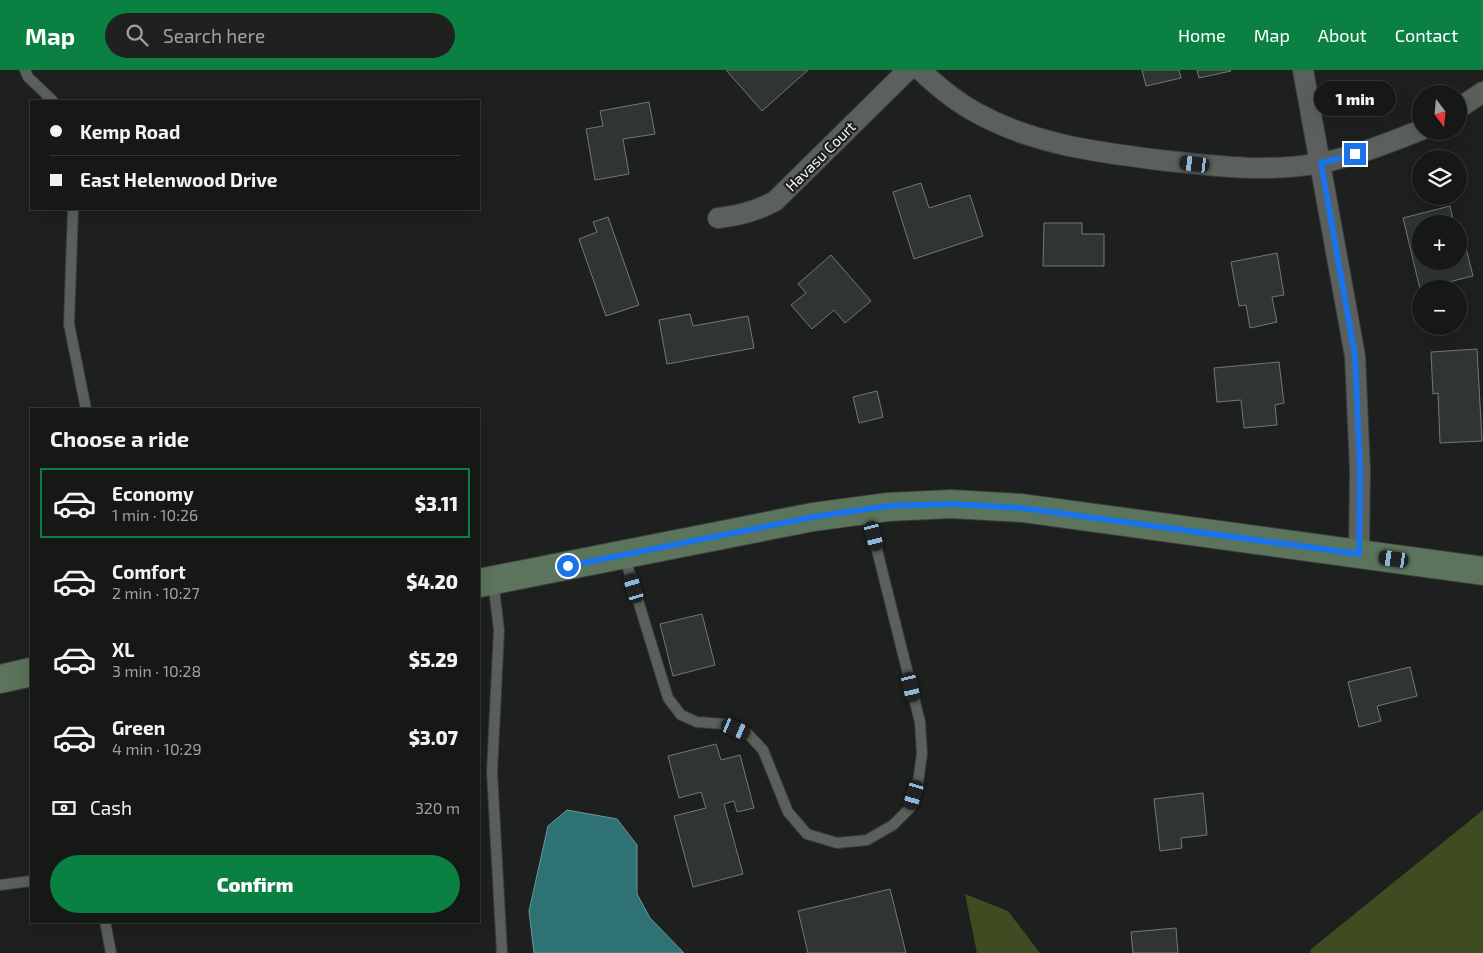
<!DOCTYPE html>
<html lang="en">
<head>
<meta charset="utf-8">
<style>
  body { margin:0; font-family:"Exo 2",sans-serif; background:#1f211f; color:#f1f3f6; height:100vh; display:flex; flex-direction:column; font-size:19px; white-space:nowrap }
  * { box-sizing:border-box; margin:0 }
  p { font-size:16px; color:#9ea0a1 }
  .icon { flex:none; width:28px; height:28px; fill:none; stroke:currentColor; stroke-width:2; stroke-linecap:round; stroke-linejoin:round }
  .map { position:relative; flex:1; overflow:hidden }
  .details { position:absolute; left:30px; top:338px; width:450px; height:515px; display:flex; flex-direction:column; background:#161816; border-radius:0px; box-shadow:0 5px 20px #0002,0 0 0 1px #353735 }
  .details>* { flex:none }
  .top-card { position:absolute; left:30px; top:30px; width:450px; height:110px; border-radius:0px; box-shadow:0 5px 20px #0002,0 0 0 1px #353735; display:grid; align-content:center; height:110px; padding:0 20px; background:#161816 }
  .needle { width:32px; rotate:164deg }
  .buttons { position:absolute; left:1412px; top:15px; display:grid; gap:10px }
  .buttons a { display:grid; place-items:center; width:55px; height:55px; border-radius:50%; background:#161816; box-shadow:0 5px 20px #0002,0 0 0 1px #353735; font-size:25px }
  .end { position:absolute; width:22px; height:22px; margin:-11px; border:6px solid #1a73e8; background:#fff; box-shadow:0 0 0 2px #fff }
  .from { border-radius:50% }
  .bubble { position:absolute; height:35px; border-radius:18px; background:#161816; box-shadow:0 5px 20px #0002,0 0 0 1px #353735; font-size:16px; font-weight:800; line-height:35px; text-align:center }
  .car { position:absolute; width:15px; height:30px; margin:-15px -8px; border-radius:6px; box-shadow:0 0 4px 1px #0007; background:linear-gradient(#222 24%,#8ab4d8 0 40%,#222 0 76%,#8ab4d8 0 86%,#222 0) }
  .top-card b { display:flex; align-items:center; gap:18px; height:48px; font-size:19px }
  .top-card b+b { border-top:1px solid #353735 }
  .top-card i { width:12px; height:12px; background:#f1f3f6 }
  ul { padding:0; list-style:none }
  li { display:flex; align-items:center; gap:15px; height:70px; margin:0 10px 8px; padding:0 10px; border:2px solid transparent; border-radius:0px }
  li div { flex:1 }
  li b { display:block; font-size:19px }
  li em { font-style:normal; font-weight:800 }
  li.on { border-color:#0b8043 }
  li>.icon { width:45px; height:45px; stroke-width:1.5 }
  h2 { padding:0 20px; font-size:22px; line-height:60px }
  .pay { display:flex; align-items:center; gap:12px; height:55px; padding:0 20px; font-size:19px }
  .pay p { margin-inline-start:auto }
  .button { display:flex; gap:10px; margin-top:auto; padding:10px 20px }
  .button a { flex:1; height:58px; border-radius:30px; background:#0b8043; color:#fff; font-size:20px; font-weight:800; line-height:58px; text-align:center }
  header { display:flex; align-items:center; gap:30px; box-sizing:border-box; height:70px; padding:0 25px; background:#0b8043; color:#fff }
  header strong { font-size:24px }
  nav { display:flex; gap:28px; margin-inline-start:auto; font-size:18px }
  .search { width:350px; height:45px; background:#1f211f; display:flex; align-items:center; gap:12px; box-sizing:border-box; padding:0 18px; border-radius:28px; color:#9ea0a1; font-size:19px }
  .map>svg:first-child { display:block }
  .forest { fill:#3f4c21 }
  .water { fill:#2f7273; stroke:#6a999a }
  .building { fill:#303534; stroke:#737877 }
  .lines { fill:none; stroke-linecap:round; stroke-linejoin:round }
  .service-casing { stroke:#3b3e3c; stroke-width:12 }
  .minor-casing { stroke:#3b3e3c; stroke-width:22 }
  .secondary-casing { stroke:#3b3e3c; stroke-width:30 }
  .service { stroke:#5c605d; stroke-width:10 }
  .minor { stroke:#5c605d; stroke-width:20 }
  .secondary { stroke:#5c745b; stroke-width:28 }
  .route { stroke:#1a73e8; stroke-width:6 }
  .labels { text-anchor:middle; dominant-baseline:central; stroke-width:4.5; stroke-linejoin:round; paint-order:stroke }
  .street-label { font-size:15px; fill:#f3f5f4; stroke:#1d201e }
</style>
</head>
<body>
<header>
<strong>Map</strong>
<div class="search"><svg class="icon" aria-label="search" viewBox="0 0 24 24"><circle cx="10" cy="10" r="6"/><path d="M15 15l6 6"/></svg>Search here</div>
<nav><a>Home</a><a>Map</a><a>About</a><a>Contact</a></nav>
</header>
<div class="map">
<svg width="1483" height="883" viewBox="0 0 1483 883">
  <rect width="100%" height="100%" fill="#1d201e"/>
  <!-- forest -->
  <path class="forest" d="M1483 740V883H1311L1310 880Z
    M965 824 1008 841 1040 883H977Z"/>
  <!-- water -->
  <path class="water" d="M567 740 617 749 637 775V824L650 848 684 883H534L529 841 548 756Z"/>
  <!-- building -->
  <path class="building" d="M726 0H808L762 41Z
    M1142 0H1179L1181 8 1146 16Z
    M1197 0H1230L1231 1 1199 8Z
    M649 32 655 64 623 69 629 104 595 110 586 59 603 56 600 41Z
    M921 113 929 138 970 125 983 166 914 189 893 122Z
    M1450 136 1454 154H1421V191H1459V173V176L1465 174 1473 206 1420 219 1403 148Z
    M608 147 639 235 606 246 579 169 597 162 593 152Z
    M1044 153H1082V164H1104V196H1043Z
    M1277 183 1284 225 1272 227 1277 252 1250 258 1246 235 1239 236 1231 192Z
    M831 185 871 231 845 253 834 240 812 259 791 235 806 223 798 214Z
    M690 244 693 256 748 246 754 278 667 294 659 250Z
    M1477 279 1482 371 1440 373 1438 323 1433 324 1431 282Z
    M1279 292 1284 333 1275 335 1277 355 1244 358 1241 330 1217 332 1214 298Z
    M877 321 883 347 859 353 853 327Z
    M702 544 715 595 673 606 660 554Z
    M1410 597 1417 626 1377 636 1381 651 1359 657 1348 612Z
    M716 674 721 690 740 685 754 738 737 742 734 731 724 734 743 804 693 817 674 746 706 738 701 722 679 728 668 686Z
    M1203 723 1207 765 1181 768 1182 778 1160 781 1154 729Z
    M890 819 906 883H808L798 841Z
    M1176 858 1178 883H1133L1131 862Z"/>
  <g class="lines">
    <!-- service casing -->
    <g class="service-casing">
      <path id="service" d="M25 0 28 7 53 31
        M73 139 69 254 86 339
        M624 485 668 628 681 645 697 652 725 654 748 664 763 680 788 742 807 764 837 773 867 770 893 755 910 738 918 712 922 684 920 652 867 440
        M493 511 499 560 492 702 502 883
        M0 815 31 811
        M105 851 111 883"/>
    </g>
    <!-- minor casing -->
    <g class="minor-casing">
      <path id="minor" d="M920 0C937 16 956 32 977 43 1033 74 1096 82 1159 90 1214 96 1266 103 1321 93 1356 86 1388 73 1421 60
        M1303 0 1355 286 1360 400 1359 484
        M1459 38 1483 22
        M718 148C738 146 757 141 775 131L908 0"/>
    </g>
    <!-- secondary casing -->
    <g class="secondary-casing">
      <path id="secondary" d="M479 513 813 447 888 437 951 434 1022 438 1483 501
        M0 609 31 602"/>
    </g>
    <!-- service -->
    <use href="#service" class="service"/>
    <!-- minor -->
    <use href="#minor" class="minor"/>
    <!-- secondary -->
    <use href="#secondary" class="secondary"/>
  </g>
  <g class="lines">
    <!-- route -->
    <path class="route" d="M568 496 813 447 888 436 951 434 1022 438 1359 484 1360 400 1355 286 1321 93 1355 84"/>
  </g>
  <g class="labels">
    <!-- street labels -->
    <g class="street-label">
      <text transform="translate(820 86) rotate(-45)">Havasu Court</text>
    </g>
  </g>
</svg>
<div class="buttons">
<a><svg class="needle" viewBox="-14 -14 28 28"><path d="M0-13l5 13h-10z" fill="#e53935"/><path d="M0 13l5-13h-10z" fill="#9ea0a1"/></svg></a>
<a><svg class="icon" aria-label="layers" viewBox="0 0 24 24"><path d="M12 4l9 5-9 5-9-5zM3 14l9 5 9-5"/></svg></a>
<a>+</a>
<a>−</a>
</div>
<i class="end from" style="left:568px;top:496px"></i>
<i class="end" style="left:1355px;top:84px"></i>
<div class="bubble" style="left:1314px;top:11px;width:82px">1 min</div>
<i class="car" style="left:1195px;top:94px;rotate:277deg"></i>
<i class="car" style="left:874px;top:466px;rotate:166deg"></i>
<i class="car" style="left:1394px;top:489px;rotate:278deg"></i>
<i class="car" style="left:634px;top:518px;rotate:343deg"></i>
<i class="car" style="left:911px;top:617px;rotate:167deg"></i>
<i class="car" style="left:736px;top:659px;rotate:113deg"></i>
<i class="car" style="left:914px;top:725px;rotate:197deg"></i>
<div class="top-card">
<b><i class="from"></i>Kemp Road</b>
<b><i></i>East Helenwood Drive</b>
</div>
<section class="details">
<h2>Choose a ride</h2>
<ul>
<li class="on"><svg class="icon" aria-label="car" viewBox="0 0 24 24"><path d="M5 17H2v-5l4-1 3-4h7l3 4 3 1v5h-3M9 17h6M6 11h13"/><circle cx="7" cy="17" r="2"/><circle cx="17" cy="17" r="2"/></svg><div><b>Economy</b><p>1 min · 10:26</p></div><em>$3.11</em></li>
<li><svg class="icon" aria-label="car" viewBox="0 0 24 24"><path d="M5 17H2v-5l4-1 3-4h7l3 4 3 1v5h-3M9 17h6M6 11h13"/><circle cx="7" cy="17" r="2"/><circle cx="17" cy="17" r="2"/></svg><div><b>Comfort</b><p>2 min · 10:27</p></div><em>$4.20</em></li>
<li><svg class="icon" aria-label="car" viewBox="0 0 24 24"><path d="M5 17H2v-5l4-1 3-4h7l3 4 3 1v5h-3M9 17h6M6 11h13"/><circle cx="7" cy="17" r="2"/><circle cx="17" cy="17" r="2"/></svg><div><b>XL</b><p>3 min · 10:28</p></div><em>$5.29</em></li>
<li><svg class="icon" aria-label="car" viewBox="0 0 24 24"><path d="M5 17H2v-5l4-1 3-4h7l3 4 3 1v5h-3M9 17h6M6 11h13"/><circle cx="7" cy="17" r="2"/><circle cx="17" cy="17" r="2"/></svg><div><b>Green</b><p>4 min · 10:29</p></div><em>$3.07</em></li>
</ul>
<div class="pay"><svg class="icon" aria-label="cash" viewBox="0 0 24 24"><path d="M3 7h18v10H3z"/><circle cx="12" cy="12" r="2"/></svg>Cash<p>320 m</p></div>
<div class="button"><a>Confirm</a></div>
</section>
</div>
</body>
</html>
